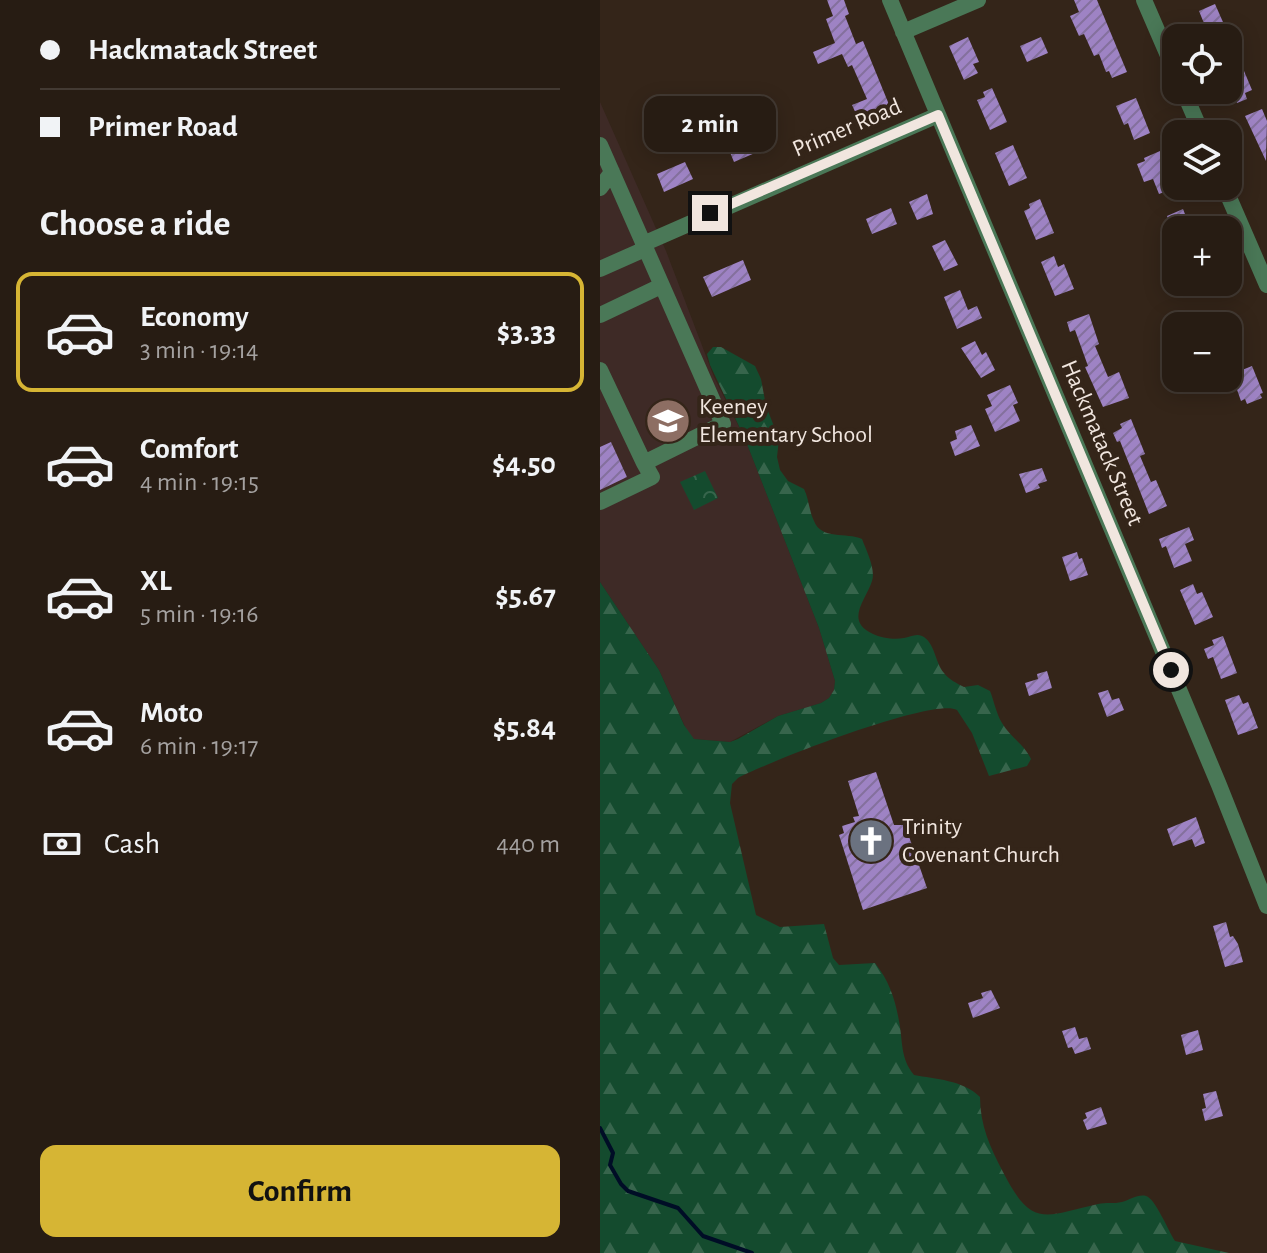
<!DOCTYPE html>
<html lang="en">
<head>
<meta charset="utf-8">
<style>
  body { margin:0; font-family:"Alegreya Sans",sans-serif; background:#2f251c; color:#f1f3f6; height:100vh; display:flex; flex-direction:column; font-size:30px; white-space:nowrap }
  * { box-sizing:border-box; margin:0 }
  p { font-size:26px; color:#a4a1a0 }
  .icon { flex:none; width:44px; height:44px; fill:none; stroke:currentColor; stroke-width:2; stroke-linecap:round; stroke-linejoin:round }
  .map { position:relative; flex:1; overflow:hidden }
  .panel { display:flex; flex-direction:column; background:#271c13; width:600px }
  .panel>* { flex:none }
  .guide { display:grid; align-content:center; height:176px; padding:0 40px; background:#271c13 }
  .buttons { position:absolute; left:562px; top:24px; display:grid; gap:16px }
  .buttons a { display:grid; place-items:center; width:80px; height:80px; border-radius:16px; background:#271c13; box-shadow:0 4px 20px #0003,0 0 0 2px #433a33; font-size:40px }
  .end { position:absolute; width:36px; height:36px; margin:-18px; border:10px solid #f1e6df; background:#111; box-shadow:0 0 0 4px #111 }
  .from { border-radius:50% }
  .bubble { position:absolute; height:56px; border-radius:16px; background:#271c13; box-shadow:0 4px 20px #0003,0 0 0 2px #433a33; font-size:26px; font-weight:600; line-height:56px; text-align:center }
  .guide b { display:flex; align-items:center; gap:28px; height:76px; font-size:30px }
  .guide b+b { border-top:2px solid #433a33 }
  .guide i { width:20px; height:20px; background:#f1f3f6 }
  ul { padding:0; list-style:none }
  li { display:flex; align-items:center; gap:24px; height:120px; margin:0 16px 12px; padding:0 24px; border:4px solid transparent; border-radius:16px }
  li div { flex:1 }
  li b { display:block; font-size:30px }
  li em { font-style:normal; font-weight:600 }
  li.on { border-color:#d6b534 }
  li>.icon { width:72px; height:72px; stroke-width:1.5 }
  h2 { padding:0 40px; font-size:36px; line-height:96px }
  .pay { display:flex; align-items:center; gap:20px; height:88px; padding:0 40px; font-size:30px }
  .pay p { margin-inline-start:auto }
  .cta { display:flex; gap:16px; margin-top:auto; padding:16px 40px }
  .cta a { flex:1; height:92px; border-radius:16px; background:#d6b534; color:#111; font-size:32px; font-weight:600; line-height:92px; text-align:center }
  main { display:flex; flex:1; min-height:0 }
  .map>svg:first-child { display:block }
  .education { fill:#3e2a26 }
  .forest { fill:url(#forest-firs) }
  .park { fill:url(#park-crowns) }
  .lines { fill:none; stroke-linecap:round; stroke-linejoin:round }
  .stream { stroke:#000d26; stroke-width:4 }
  .building { fill:url(#building-hatch) }
  .minor { stroke:#4a7857; stroke-width:16 }
  .route { stroke:#f1e6df; stroke-width:10 }
  .labels { text-anchor:middle; dominant-baseline:central; stroke-width:8; stroke-linejoin:round; paint-order:stroke }
  .street-label { font-size:24px; fill:#f1e6df; stroke:#342519 }
  .poi-label { font-size:24px; fill:#f1e6df; stroke:#342519; text-anchor:start }
</style>
</head>
<body>
<main>
<section class="panel">
<div class="guide">
<b><i class="from"></i>Hackmatack Street</b>
<b><i></i>Primer Road</b>
</div>
<h2>Choose a ride</h2>
<ul>
<li class="on"><svg class="icon" aria-label="car" viewBox="0 0 24 24"><path d="M5 17H2v-5l4-1 3-4h7l3 4 3 1v5h-3M9 17h6M6 11h13"/><circle cx="7" cy="17" r="2"/><circle cx="17" cy="17" r="2"/></svg><div><b>Economy</b><p>3 min · 19:14</p></div><em>$3.33</em></li>
<li><svg class="icon" aria-label="car" viewBox="0 0 24 24"><path d="M5 17H2v-5l4-1 3-4h7l3 4 3 1v5h-3M9 17h6M6 11h13"/><circle cx="7" cy="17" r="2"/><circle cx="17" cy="17" r="2"/></svg><div><b>Comfort</b><p>4 min · 19:15</p></div><em>$4.50</em></li>
<li><svg class="icon" aria-label="car" viewBox="0 0 24 24"><path d="M5 17H2v-5l4-1 3-4h7l3 4 3 1v5h-3M9 17h6M6 11h13"/><circle cx="7" cy="17" r="2"/><circle cx="17" cy="17" r="2"/></svg><div><b>XL</b><p>5 min · 19:16</p></div><em>$5.67</em></li>
<li><svg class="icon" aria-label="car" viewBox="0 0 24 24"><path d="M5 17H2v-5l4-1 3-4h7l3 4 3 1v5h-3M9 17h6M6 11h13"/><circle cx="7" cy="17" r="2"/><circle cx="17" cy="17" r="2"/></svg><div><b>Moto</b><p>6 min · 19:17</p></div><em>$5.84</em></li>
</ul>
<div class="pay"><svg class="icon" aria-label="cash" viewBox="0 0 24 24"><path d="M3 7h18v10H3z"/><circle cx="12" cy="12" r="2"/></svg>Cash<p>440 m</p></div>
<div class="cta"><a>Confirm</a></div>
</section>
<div class="map">
<svg width="667" height="1253" viewBox="0 0 667 1253">
  <defs>
    <pattern id="forest-firs" width="22" height="20" patternUnits="userSpaceOnUse" patternTransform="scale(2)"><rect width="22" height="20" fill="#144b2e"/><path d="M5 1l3.5 6h-7zM16 11l3.5 6h-7z" fill="#37654c"/></pattern>
    <pattern id="park-crowns" width="20" height="18" patternUnits="userSpaceOnUse" patternTransform="scale(2)"><rect width="20" height="18" fill="#144b2e"/><path d="M2 6a3 3 0 1 1 6 0M12 15a3 3 0 1 1 6 0" fill="none" stroke="#37654c"/></pattern>
    <pattern id="building-hatch" width="6" height="6" patternUnits="userSpaceOnUse" patternTransform="scale(2)"><rect width="6" height="6" fill="#9e83c4"/><path d="M-1 1l2-2M0 6l6-6M5 7l2-2" fill="none" stroke="#84709d"/></pattern>
  </defs>
  <rect width="100%" height="100%" fill="#342519"/>
  <!-- education -->
  <path class="education" d="M0 102 66 251 114 377 145 439 219 628 235 681 234 690 229 698 221 703 178 716 130 742 94 739 88 733 59 670 0 582Z"/>
  <!-- forest -->
  <path class="forest" d="M113 347H121L155 366 161 379 166 406 179 439 177 457 180 470 188 481 204 489C209 499 209 511 214 521 221 540 246 532 262 539 266 550 276 569 272 581 266 600 244 621 273 634 281 638 295 640 304 638 310 637 316 633 322 636 335 642 335 663 344 673 348 679 358 684 364 687L378 685 390 691C394 701 396 713 402 723 410 737 424 744 431 759L427 766 389 776 372 733 357 710C333 697 168 762 138 778L132 784 130 803 156 915 180 927 224 924 233 958 239 965 275 963C289 981 295 998 299 1021 303 1041 300 1058 314 1075 335 1079 363 1080 380 1097 380 1125 390 1147 403 1172 432 1229 445 1216 498 1204 506 1202 514 1204 522 1202 530 1200 538 1194 546 1196 555 1198 569 1232 575 1241L629 1253H0V582L59 670 84 725 94 739 130 742 138 739 178 716 221 703 229 698 234 690 235 681 219 628 145 439 110 365 107 354Z"/>
  <!-- park -->
  <path class="park" d="M105 471 118 498 94 510 80 482Z"/>
  <g class="lines">
    <!-- stream -->
    <path class="stream" d="M0 1128 13 1153 10 1165 21 1184 28 1191 78 1208 103 1236 152 1253"/>
  </g>
  <!-- building -->
  <path class="building" d="M227 0H244L249 14 245 16 256 44 263 41 290 107 258 118 252 105 267 99 252 65 248 67 242 54 218 64 213 52 235 43 226 19 233 16Z
    M474 0H497L527 72 512 78 509 71 506 72 499 54 494 56 484 34 479 36 470 16 479 12Z
    M615 4 630 38H610L599 11Z
    M368 37 379 62 373 64 378 73 364 80 349 46Z
    M441 37 448 53 427 62 420 46Z
    M639 59 652 90 645 93 647 99 637 103 628 80V64Z
    M392 88 407 122 390 130 377 100 385 97 383 92Z
    M536 98 550 133 534 140 528 123 524 125 516 106Z
    M662 109 667 121 666 161 645 116Z
    M155 133 162 150 134 162 127 145Z
    M413 145 427 178 409 186 395 153Z
    M560 151 575 188 559 194 553 179 544 182 537 164 545 161 544 158Z
    M85 162 93 179 64 192 57 174Z
    M327 194 333 214 317 220 309 202Z
    M440 199 454 233 436 240 424 211 430 208 429 204Z
    M291 208 297 224 272 234 266 219Z
    M583 209 590 227 576 230 574 234 567 216Z
    M345 240 358 265 344 271 332 246Z
    M454 256 458 267 464 264 474 289 455 296 441 262Z
    M143 260 151 280 112 297 103 277Z
    M360 290 368 310 377 306 382 318 357 329 344 297Z
    M489 314 499 344 495 346 508 377 519 372 529 398 503 407 485 367 488 366 475 330 470 332 467 322Z
    M375 341 382 355 386 352 395 370 381 378 361 348Z
    M652 366 663 393 660 394 662 398 647 404 645 399 641 401 635 384 641 381 637 372Z
    M410 385 418 403 413 405 420 421 395 432 385 409 392 406 387 395Z
    M531 419 545 454 540 456 551 482 556 480 567 506 549 514 520 441 517 442 513 433 522 428 520 424Z
    M371 425 380 446 355 456 350 442 357 439 355 431Z
    M11 442 27 477 0 490V447Z
    M442 468 447 481 438 484 440 488 426 493 419 474Z
    M589 527 594 540 585 544 592 561 574 568 566 546 562 548 559 539Z
    M477 552 479 559 482 558 488 575 470 581 462 557Z
    M593 584 597 594 602 592 613 617 595 625 580 590Z
    M623 636 637 673 621 679 613 657 608 659 604 649 614 645 612 640Z
    M447 671 452 688 429 696 425 683 438 679 437 674Z
    M508 690 512 700 519 698 524 710 507 717 498 693Z
    M639 695 643 704 648 702 658 728 638 735 625 700Z
    M276 772 294 825H305L327 888 263 910 239 835 244 833 242 826 255 822 253 817 259 816 248 781Z
    M596 817 605 843 595 847 592 839 573 846 567 829Z
    M626 922 630 937 633 936 638 944 643 962 625 967 613 926Z
    M391 990 400 1008 373 1018 368 1003 383 998 381 993Z
    M475 1027 479 1039 487 1037 491 1049 475 1054 472 1047 468 1048 462 1031Z
    M598 1030 603 1050 586 1055 581 1035Z
    M616 1091 623 1116 605 1121 602 1109 606 1108 603 1094Z
    M501 1107 507 1124 487 1130 483 1120 487 1118 485 1113Z"/>
  <g class="lines">
    <!-- minor -->
    <path class="minor" d="M290 0 619 785 667 906
      M544 0 576 74
      M303 32 378 0
      M583 90 602 134
      M0 145 123 424 44 463 0 370
      M624 186 667 285
      M0 188 12 172
      M43 244 338 115
      M0 269 45 249
      M0 315 61 286
      M0 502 52 477 44 463"/>
  </g>
  <g class="lines">
    <!-- route -->
    <path class="route" d="M110 213 338 115 571 670"/>
  </g>
  <!-- icons -->
  <defs>
    <g id="school-disc" transform="scale(2.3)"><circle r="9.5" fill="#8d6e63" stroke="#342519"/><path d="M0-5L7-2L0 1L-7-2ZM-4 1L0 2.5L4 1V4Q0 6-4 4Z" fill="#fff"/></g>
    <g id="church-disc" transform="scale(2.3)"><circle r="9.5" fill="#6b7280" stroke="#342519"/><path d="M-1.2-6h2.4v3.5h3.3v2.4h-3.3V6h-2.4V-.1h-3.3v-2.4h3.3Z" fill="#fff"/></g>
  </defs>
  <g fill-rule="evenodd">
    <use href="#school-disc" x="68" y="421"/>
    <use href="#church-disc" x="271" y="841"/>
  </g>
  <g class="labels">
    <!-- street labels -->
    <g class="street-label">
      <text transform="translate(247 128) rotate(-23)">Primer Road</text>
      <text transform="translate(502 443) rotate(67)">Hackmatack Street</text>
    </g>
    <!-- poi labels -->
    <g class="poi-label">
      <text x="99" y="407">Keeney<tspan x="99" dy="28">Elementary School</tspan></text>
      <text x="302" y="827">Trinity<tspan x="302" dy="28">Covenant Church</tspan></text>
    </g>
  </g>
</svg>
<div class="buttons">
<a><svg class="icon" aria-label="locate" viewBox="0 0 24 24"><circle cx="12" cy="12" r="6"/><path d="M12 2v4M12 18v4M2 12h4M18 12h4"/></svg></a>
<a><svg class="icon" aria-label="layers" viewBox="0 0 24 24"><path d="M12 4l9 5-9 5-9-5zM3 14l9 5 9-5"/></svg></a>
<a>+</a>
<a>−</a>
</div>
<i class="end from" style="left:571px;top:670px"></i>
<i class="end" style="left:110px;top:213px"></i>
<div class="bubble" style="left:44px;top:96px;width:132px">2 min</div>
</div>
</main>
</body>
</html>
